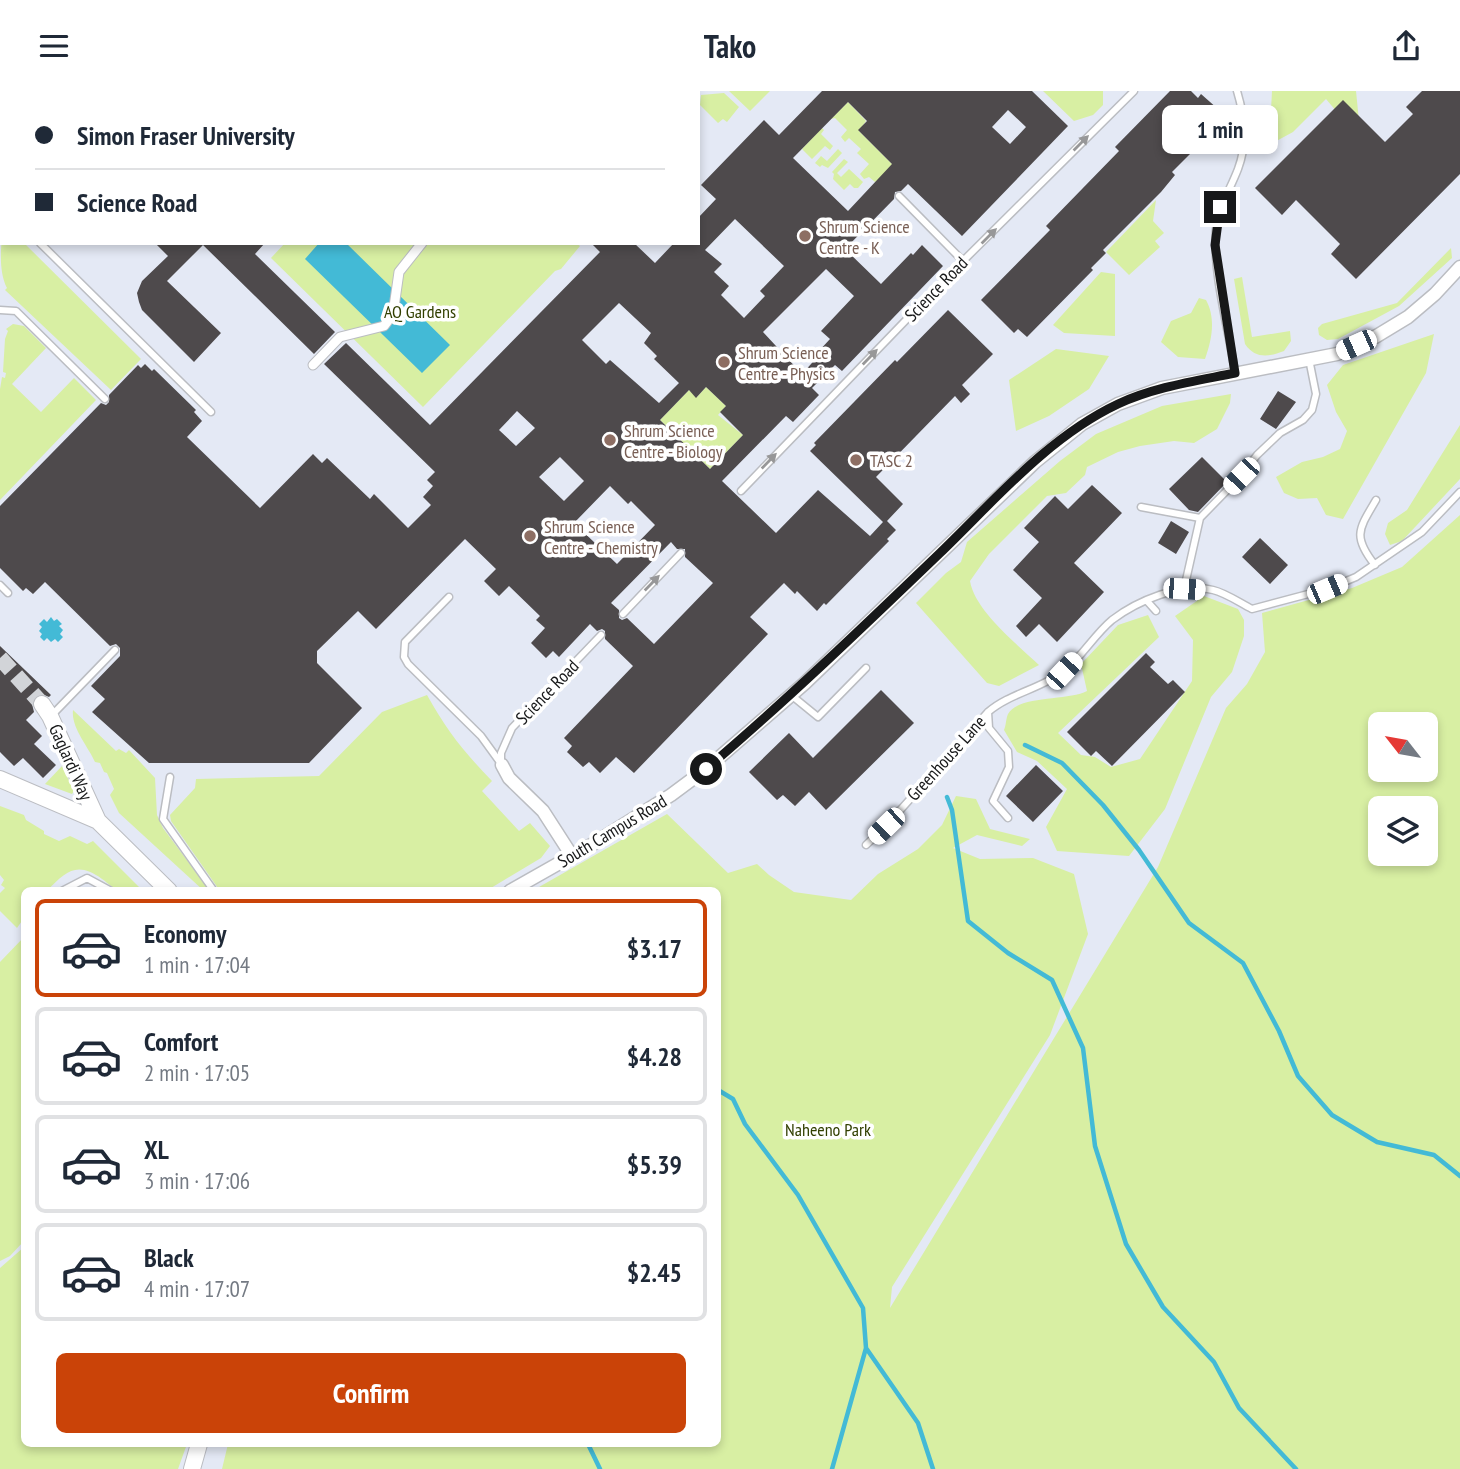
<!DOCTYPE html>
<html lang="en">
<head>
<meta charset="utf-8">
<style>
  body { margin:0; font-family:"PT Sans Narrow",sans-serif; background:#f2f2f3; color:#1f2937; height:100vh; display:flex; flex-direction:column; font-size:26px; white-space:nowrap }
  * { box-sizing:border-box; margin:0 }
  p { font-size:23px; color:#747a83 }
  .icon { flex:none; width:38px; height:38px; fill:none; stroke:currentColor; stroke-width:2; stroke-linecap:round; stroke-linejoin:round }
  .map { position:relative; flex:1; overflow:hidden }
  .details { position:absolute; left:21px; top:796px; width:700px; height:560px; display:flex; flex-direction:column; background:#fff; border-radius:10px; box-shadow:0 4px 10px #0003 }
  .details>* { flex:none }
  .hud { position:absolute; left:0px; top:0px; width:700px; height:154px; box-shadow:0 4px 10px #0003; display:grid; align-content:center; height:154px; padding:0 35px; background:#fff }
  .needle { width:46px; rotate:301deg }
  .controls { position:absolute; left:1368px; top:621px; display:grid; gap:14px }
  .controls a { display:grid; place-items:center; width:70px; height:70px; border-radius:10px; background:#fff; box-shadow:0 4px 10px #0003; font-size:35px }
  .end { position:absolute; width:32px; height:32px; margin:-16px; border:9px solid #171819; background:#fff; box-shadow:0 0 0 4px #fff }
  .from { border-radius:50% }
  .bubble { position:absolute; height:49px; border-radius:10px; background:#fff; box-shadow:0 4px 10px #0003; font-size:23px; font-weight:700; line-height:49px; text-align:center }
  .car { position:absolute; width:21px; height:42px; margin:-21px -10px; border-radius:9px; box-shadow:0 0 5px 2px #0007; background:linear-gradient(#fff 24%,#345 0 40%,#fff 0 76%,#345 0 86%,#fff 0) }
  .hud b { display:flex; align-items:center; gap:24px; height:66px; font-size:26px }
  .hud b+b { border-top:2px solid #e0e1e3 }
  .hud i { width:18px; height:18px; background:#1f2937 }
  ul { padding:12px 0 0; list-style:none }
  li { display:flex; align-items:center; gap:21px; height:98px; margin:0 14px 10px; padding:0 21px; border:4px solid #e0e1e3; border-radius:10px }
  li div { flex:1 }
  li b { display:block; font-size:26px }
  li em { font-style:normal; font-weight:700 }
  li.selected { border-color:#ca4308 }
  li>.icon { width:63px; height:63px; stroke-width:1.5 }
  .cta { display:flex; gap:14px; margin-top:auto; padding:14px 35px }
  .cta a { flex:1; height:80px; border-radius:10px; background:#ca4308; color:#fff; font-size:28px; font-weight:700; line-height:80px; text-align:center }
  header { display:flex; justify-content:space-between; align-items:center; height:91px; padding:0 35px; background:#fff; font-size:32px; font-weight:700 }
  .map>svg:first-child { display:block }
  .built { fill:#e4e9f5; fill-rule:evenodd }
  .green { fill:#d8efa3; fill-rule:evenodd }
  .water { fill:#43bad6 }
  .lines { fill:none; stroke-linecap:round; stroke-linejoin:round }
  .stream { stroke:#43bad6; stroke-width:4.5 }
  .building { fill:#4e4a4c; fill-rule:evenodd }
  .tertiary-tunnel { stroke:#d2d4d8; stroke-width:16; stroke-dasharray:16 8; stroke-linecap:butt }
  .service-casing { stroke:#bbbdc2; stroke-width:9 }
  .pedestrian-casing { stroke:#bbbdc2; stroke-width:11 }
  .minor-casing { stroke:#bbbdc2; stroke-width:15 }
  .tertiary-casing { stroke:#bbbdc2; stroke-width:18 }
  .service { stroke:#fff; stroke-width:6 }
  .pedestrian { stroke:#fff; stroke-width:9 }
  .minor { stroke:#fff; stroke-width:12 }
  .tertiary { stroke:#fff; stroke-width:16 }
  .oneway { fill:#979798 }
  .route { stroke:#171819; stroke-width:9 }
  .education-dot { fill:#8d6e63; stroke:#fff; stroke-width:2.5 }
  .labels { text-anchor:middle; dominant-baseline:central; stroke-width:7; stroke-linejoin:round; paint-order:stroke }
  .education-label { font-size:18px; fill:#785e54; stroke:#fff; text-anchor:start }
  .street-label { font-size:18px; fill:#171819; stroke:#fff }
  .park-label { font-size:18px; fill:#313f00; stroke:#fff }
</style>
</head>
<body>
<header><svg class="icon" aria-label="menu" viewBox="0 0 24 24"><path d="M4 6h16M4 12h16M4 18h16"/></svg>Tako<svg class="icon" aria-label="share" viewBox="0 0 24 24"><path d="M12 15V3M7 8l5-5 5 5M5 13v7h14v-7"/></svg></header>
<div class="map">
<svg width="1460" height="1378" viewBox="0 0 1460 1378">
  <rect width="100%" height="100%" fill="#f3f5fa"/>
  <!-- built -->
  <path class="built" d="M0 0H1460V1378H0ZM2 2H698V152H2ZM1381 634H1426V679H1381ZM1381 718H1426V763H1381ZM24 800H718V1353H24Z"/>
  <!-- green -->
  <path class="green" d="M729 0H770L750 20Z
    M1043 0H1103V14L1093 24 1074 30Z
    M1272 0H1356L1359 30 1342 27 1326 8 1293 41 1269 54 1264 51 1263 42 1271 19Z
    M724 2 739 16 727 31 723 28 718 32 700 14 701 4Z
    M848 11 866 30 859 40 898 79 875 91 869 86 864 88 860 83 869 73 857 62 861 58 849 47 845 51 841 46 847 39 835 27 831 28Z
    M822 37 824 39 821 43 833 55 830 59 825 55 812 68 802 58Z
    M838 58 842 62 828 77 822 74 820 76 815 72 821 65 827 70Z
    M844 68 848 71 837 82 841 86 849 78 863 91 858 97H854L850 93 844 99 833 88 834 83 832 81Z
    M1156 109 1153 130 1164 142 1155 150 1160 156 1129 184 1106 161Z
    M2 148V152H24L141 268 111 299 5 199 7 197C0 184 0 163 2 148Z
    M285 152H576L580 155 561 178 555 180 423 316 271 167Z
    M1451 157 1452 167 1399 215 1338 248 1327 249 1319 244 1318 237 1322 233 1397 212Z
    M1101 181 1115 183V245L1064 242 1053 234Z
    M1242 186 1252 246 1290 240 1291 250 1284 260C1269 266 1255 268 1245 253L1234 188Z
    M1199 207 1206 209C1216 227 1212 249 1205 268L1178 266 1161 251 1171 230 1191 222Z
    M13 233 24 235 46 257 12 293 41 321 74 287 96 309 0 409V298L2 286 5 287 6 282 3 281 5 248 8 240 6 238Z
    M1434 243 1426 282 1343 428 1326 424 1317 407 1298 408 1284 402 1276 386 1302 371 1323 366 1340 358 1347 340 1336 321 1327 294 1343 274Z
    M1056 258 1109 265 1089 298 1049 325 1016 340 1009 289Z
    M706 296 726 315 718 324 743 344 710 378 660 329 689 299 697 306Z
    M1231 303 1230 312 1217 338 1194 352 1174 350 1140 355 1118 361 1087 376 1085 384 1066 402 1047 405 989 463 970 490C975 520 1017 553 1039 574L999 595 987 592 916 512 946 482 961 471 967 451 1060 370 1096 343 1162 315Z
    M1460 334V388L1402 450 1390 454 1385 443 1388 432 1407 419Z
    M1460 424V1378H222L228 1353H718V800H532L667 723 728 782 757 773 769 784 794 801 851 809 878 783 918 758 942 734 956 705 976 708 990 738 1030 748 1022 755 977 744 953 757 980 768 1033 767 1074 783 1088 843 1050 944 892 1196 890 1217 1158 776 1226 617 1247 593 1265 561 1262 522 1352 497 1402 476ZM1381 634H1426V679H1381ZM1381 718H1426V763H1381Z
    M1204 505 1238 518 1244 529V545L1232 581 1211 606 1165 718 1129 765 1057 760 1046 736 1067 698 1037 670 1017 661 1004 639C1006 635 1006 627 1008 623 1018 604 1068 610 1087 600L1081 573 1118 534 1148 524 1159 546 1058 642 1081 664 1095 666 1111 676 1140 668 1192 590 1193 549 1175 525Z
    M427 604C447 640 464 661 492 690L482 700 519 740 530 732 550 755 541 767 486 800H220L171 730 170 724 195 697 196 688 319 685 382 621Z
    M73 619 116 660 119 658 126 662 129 659 155 687 157 724 163 737 210 800H204L119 722 110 704 114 698 107 682 104 681 100 672 95 671C88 655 71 637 73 619Z
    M62 675 74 700 72 703 45 693Z
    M0 715 24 724 26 729 44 740V743L59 750 70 745 87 753 93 750 143 800C136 800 128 801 121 800 114 799 108 792 102 788 77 770 66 780 47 800H24V827L17 837 0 820V802L5 797 1 794 4 789 0 784Z
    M24 846V1150L10 1165 0 1170V871Z
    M24 1156V1353H187L178 1378H0V1177Z"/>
  <!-- water -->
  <path class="water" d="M319 152H346L450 254 422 282 305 168Z
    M51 526 54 530 57 528 62 533 59 535 63 539 60 543 63 546 58 551 55 548 51 551 47 547 44 550 40 546 42 543 39 540 42 536 39 533 44 528 47 531Z"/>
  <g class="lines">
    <!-- stream -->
    <path class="stream" d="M1025 654 1062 672 1103 714 1139 759 1189 832 1243 872 1279 940 1298 985 1332 1024 1377 1051 1434 1064 1460 1085
      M947 706 952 719 968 830 1008 862 1052 889 1083 957 1095 1055 1126 1153 1163 1216 1214 1271 1239 1317 1296 1378
      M718 999 733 1008 745 1033 798 1104 863 1217 866 1257 832 1378
      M866 1257 918 1332 933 1378
      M588 1353 600 1378"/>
  </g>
  <!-- building -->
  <path class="building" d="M822 0H1032L1068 35 962 145 908 93 901 100 895 101 894 108 845 158 881 193 911 162 913 164 922 154 943 175 842 280 835 274 812 297 819 304 793 331 786 325 722 390 776 442 818 399 870 445 883 431 810 360 816 354 814 352 895 269 897 271 948 219 993 263 962 294 970 303 961 312 955 305 876 386 903 413 887 430 896 439 887 448 889 450 826 514 824 512 817 520 797 500 795 503 784 492 750 526 768 543 634 682 616 666 600 682 589 671 583 676 567 661 572 655 564 647 633 575 605 548V540L602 538 597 540 590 533 559 566 553 560 546 567 531 552 545 537 536 529 540 525 509 495 499 505 484 490 496 478 465 448 376 538 358 520 317 560V572L362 617 309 672H149L92 621 105 608 91 595 120 565V557L116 553 110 555 45 491 33 503 26 497 23 500 0 477V415L101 312 106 314 109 311V304L138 274 141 277 145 273 152 280 154 278 196 319 194 321 202 330 187 346 260 417 313 363 322 372 327 367 370 408 374 403 408 437 431 414 423 406 433 395 427 389 435 381 324 273 346 252 430 334 600 161 591 152H634L655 172 674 152H698V127L716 108 701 94 764 29 779 44ZM848 11 867 30 858 39 892 73 848 120 793 67ZM1008 19 1026 36 1010 53 992 36ZM735 128 784 175 760 200 765 205 744 227 721 204 729 195 714 181 722 173 705 159ZM826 178 854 205 821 240 830 248 818 261 820 263 802 283 763 241ZM619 212 651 242 644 252 657 265 654 268 679 292 659 312 610 269 606 273 582 249ZM706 296 726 315 720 321 743 344 710 378 660 329 689 299 696 307ZM517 320 535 337 516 355 499 339ZM560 366 584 390 564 410 539 386ZM610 395 628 413 631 410 655 434 617 473 574 432ZM671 451 677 458H685V466L713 492 654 553 627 527 622 529 619 527V519L611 512Z
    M1170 0H1191L1198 7 1201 3 1227 26 1172 81 1175 84 1161 101 1103 159 1106 162 1091 177 1093 179 1027 246 1018 238 1014 242 981 209 1050 139 1046 135 1119 60 1115 56Z
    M1422 0H1460V83L1356 188 1331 163 1340 153 1296 109 1282 124 1255 97 1343 9 1385 51 1413 23 1406 16Z
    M155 152H265L255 163 335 241 314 263 203 154 167 190 221 242 194 271 142 219 139 211 137 202 142 190 168 165Z
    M1278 300 1296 311 1276 338 1260 328Z
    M1202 366 1227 391 1198 421 1189 419 1169 398Z
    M1092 394 1122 422 1074 472 1104 501 1057 551 1039 533 1026 546 1016 535 1042 507 1013 479 1039 451 1024 437 1055 405 1068 418Z
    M1171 430 1189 441 1176 463 1158 452Z
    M1260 447 1288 474 1270 493 1242 466Z
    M0 555 51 604 49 606 42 603 36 605 32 613 34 621 26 629 42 645 34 653 56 674 43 687 23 667 14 675 0 661Z
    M1146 562 1155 571 1150 576 1168 593 1173 589 1185 601 1112 675 1096 660 1091 665 1067 641Z
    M881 599 914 632 826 719 809 701 795 715 783 704 777 709 749 681 789 642 813 667Z
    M1036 674 1063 700 1033 731 1006 705Z"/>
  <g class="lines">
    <!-- tertiary-tunnel -->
    <path class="tertiary-tunnel" d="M0 567 42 613"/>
    <!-- service casing -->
    <g class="service-casing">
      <path id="service" d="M899 105 963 170
        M0 125H2
        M40 152 211 321
        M0 219 16 220 105 308
        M1235 282C1229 240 1212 179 1216 138 1219 115 1230 99 1238 78 1248 51 1245 27 1237 0
        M741 400 963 170 1134 0
        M1141 416 1200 427
        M1375 474C1352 445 1359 438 1376 409
        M0 494 8 502
        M1184 498 1200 427 1241 385 1257 364 1280 342 1303 329 1312 319 1316 303 1309 268
        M449 506 405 551 404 566 408 573 481 645 502 674
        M1147 510 1156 520
        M623 523 681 462
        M791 604 818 626 866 577
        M988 621 989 637 1008 660 1009 676 993 710 1008 727
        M51 625 115 559
        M501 672V662L512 637 601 544
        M170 686 163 728 214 800
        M866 754 886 735 988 621C1010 602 1041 598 1064 580 1082 566 1094 544 1112 529 1137 510 1181 491 1213 499 1226 502 1240 512 1252 518L1327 498 1356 486 1422 441 1460 401
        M62 800 87 787 111 800"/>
    </g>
    <!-- pedestrian casing -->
    <g class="pedestrian-casing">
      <path id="pedestrian" d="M583 2 584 0
        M313 274 340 246 384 235 393 223 399 181 422 152"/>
    </g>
    <!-- minor casing -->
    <g class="minor-casing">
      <path id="minor" d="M502 674 509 687 543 720 572 765
        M510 800 593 753 671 704 706 678 805 592 1035 371 1082 333 1118 313 1162 297 1337 263 1375 246 1408 226 1435 203 1460 176"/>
    </g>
    <!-- tertiary casing -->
    <g class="tertiary-casing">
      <path id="tertiary" d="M42 613 50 625 98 730 169 800
        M0 688 98 730
        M192 1378 199 1353"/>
    </g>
    <!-- service -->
    <use href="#service" class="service"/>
    <!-- pedestrian -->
    <use href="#pedestrian" class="pedestrian"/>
    <!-- minor -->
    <use href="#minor" class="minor"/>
    <!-- tertiary -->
    <use href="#tertiary" class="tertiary"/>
  </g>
  <!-- one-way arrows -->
  <defs><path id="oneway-solid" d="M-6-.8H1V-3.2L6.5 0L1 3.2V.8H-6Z" transform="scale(1.75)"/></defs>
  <g class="oneway">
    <use href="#oneway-solid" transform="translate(1081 52) rotate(-45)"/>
    <use href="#oneway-solid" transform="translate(989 145) rotate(-45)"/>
    <use href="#oneway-solid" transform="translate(870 266) rotate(-46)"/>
    <use href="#oneway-solid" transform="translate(769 370) rotate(-46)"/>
    <use href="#oneway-solid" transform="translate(652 492) rotate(-46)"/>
  </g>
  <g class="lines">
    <!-- route -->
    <path class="route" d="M706 678C787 609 863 536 940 462 994 410 1048 346 1118 313 1154 296 1196 290 1235 282L1215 154 1220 116"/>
  </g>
  <!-- markers -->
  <g class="education-dot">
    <circle cx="805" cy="145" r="7"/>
    <circle cx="724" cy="271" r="7"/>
    <circle cx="610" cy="349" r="7"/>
    <circle cx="856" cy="369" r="7"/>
    <circle cx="530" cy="445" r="7"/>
  </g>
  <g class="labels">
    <!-- education labels -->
    <g class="education-label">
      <text x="819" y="135">Shrum Science<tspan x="819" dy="21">Centre - K</tspan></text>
      <text x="738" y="261">Shrum Science<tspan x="738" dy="21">Centre - Physics</tspan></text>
      <text x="624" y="339">Shrum Science<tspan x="624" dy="21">Centre - Biology</tspan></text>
      <text x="870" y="369">TASC 2</text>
      <text x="544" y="435">Shrum Science<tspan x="544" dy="21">Centre - Chemistry</tspan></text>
    </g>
    <!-- street labels -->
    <g class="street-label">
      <text transform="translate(936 198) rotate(-46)">Science Road</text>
      <text transform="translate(547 601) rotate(-46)">Science Road</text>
      <text transform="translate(946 667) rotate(-48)">Greenhouse Lane</text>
      <text transform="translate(71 671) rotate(66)">Gaglardi Way</text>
      <text transform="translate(612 740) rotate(-31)">South Campus Road</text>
    </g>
    <!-- park labels -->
    <g class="park-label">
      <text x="420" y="220">AQ Gardens</text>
      <text x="828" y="1038">Naheeno Park</text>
    </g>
  </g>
</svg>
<div class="controls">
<a><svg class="needle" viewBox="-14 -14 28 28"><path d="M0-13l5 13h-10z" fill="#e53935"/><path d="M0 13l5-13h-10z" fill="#747a83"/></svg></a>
<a><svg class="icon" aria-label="layers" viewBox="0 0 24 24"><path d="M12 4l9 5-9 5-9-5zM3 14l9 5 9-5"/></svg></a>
</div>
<i class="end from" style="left:706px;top:678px"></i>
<i class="end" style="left:1220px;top:116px"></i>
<div class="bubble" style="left:1162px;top:14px;width:116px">1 min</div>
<i class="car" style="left:1356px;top:254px;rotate:246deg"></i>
<i class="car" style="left:1241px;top:385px;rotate:224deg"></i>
<i class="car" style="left:1184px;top:498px;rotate:93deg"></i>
<i class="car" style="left:1327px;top:498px;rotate:67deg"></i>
<i class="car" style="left:1064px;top:580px;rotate:43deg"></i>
<i class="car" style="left:886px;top:735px;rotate:226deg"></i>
<div class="hud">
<b><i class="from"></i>Simon Fraser University</b>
<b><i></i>Science Road</b>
</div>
<section class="details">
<ul>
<li class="selected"><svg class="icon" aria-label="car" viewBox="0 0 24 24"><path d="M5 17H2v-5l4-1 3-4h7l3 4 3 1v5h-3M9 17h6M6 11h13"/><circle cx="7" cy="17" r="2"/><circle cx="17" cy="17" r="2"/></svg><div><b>Economy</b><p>1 min · 17:04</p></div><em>$3.17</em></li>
<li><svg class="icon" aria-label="car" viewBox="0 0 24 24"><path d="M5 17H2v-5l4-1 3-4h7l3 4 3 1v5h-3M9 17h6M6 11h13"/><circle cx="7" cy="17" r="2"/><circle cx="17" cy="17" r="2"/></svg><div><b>Comfort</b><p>2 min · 17:05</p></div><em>$4.28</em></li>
<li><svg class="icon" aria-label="car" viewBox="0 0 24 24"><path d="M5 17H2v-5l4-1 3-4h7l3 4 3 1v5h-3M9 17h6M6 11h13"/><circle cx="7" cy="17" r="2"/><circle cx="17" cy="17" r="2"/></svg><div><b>XL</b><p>3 min · 17:06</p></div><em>$5.39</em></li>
<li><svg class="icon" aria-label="car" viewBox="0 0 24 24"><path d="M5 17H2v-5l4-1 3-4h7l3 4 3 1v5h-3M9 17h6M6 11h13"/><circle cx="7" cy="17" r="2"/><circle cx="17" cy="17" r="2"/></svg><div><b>Black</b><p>4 min · 17:07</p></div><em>$2.45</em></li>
</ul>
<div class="cta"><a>Confirm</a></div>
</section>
</div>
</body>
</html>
